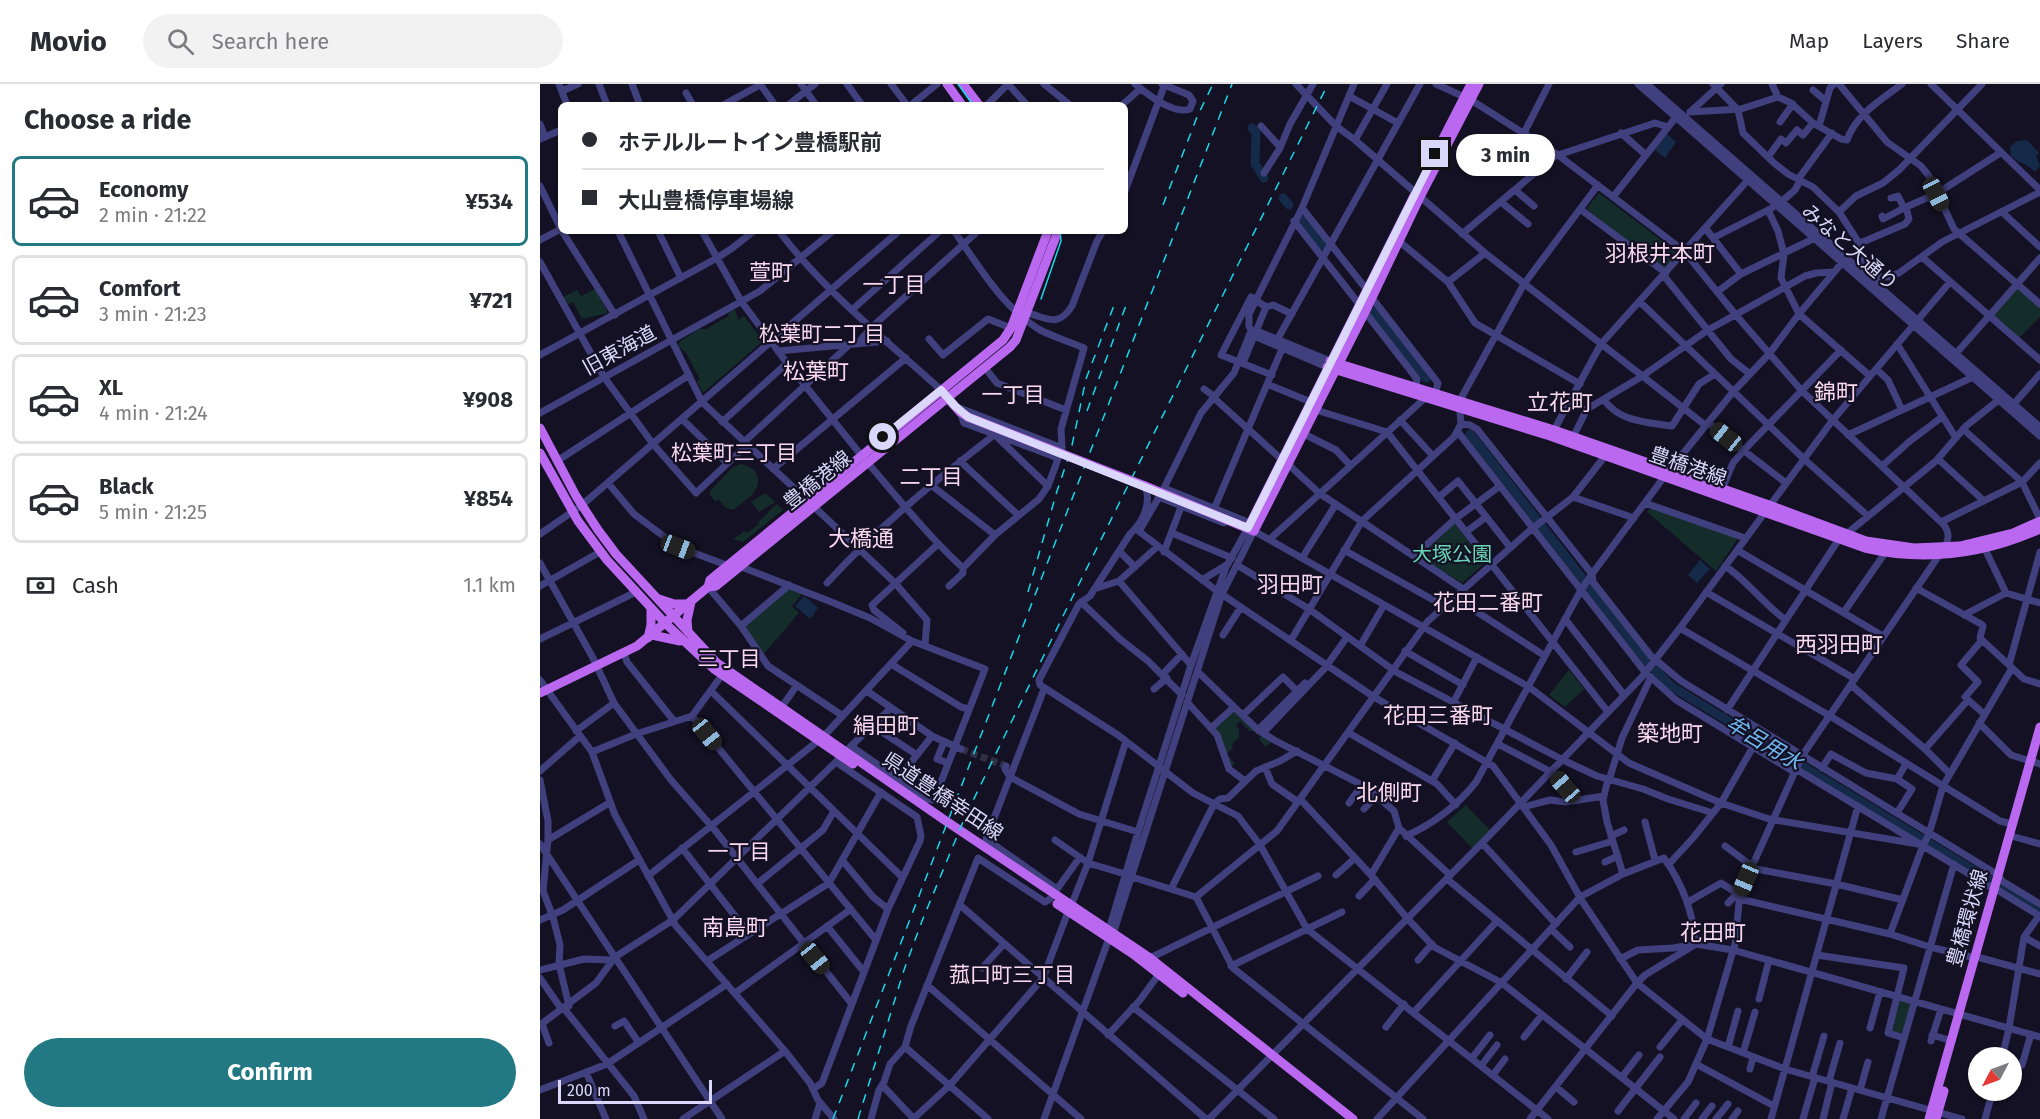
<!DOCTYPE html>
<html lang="en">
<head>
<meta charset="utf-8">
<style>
  body { margin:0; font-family:"Fira Sans","Noto Sans JP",sans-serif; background:#f2f2f3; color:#2b2b33; height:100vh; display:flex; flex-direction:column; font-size:22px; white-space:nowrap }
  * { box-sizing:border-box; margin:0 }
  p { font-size:20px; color:#7c7c81 }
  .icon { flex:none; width:33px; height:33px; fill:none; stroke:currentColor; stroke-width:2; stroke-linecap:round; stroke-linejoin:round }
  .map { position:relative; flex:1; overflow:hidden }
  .sheet { display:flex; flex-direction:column; background:#fff; width:540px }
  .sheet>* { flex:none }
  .top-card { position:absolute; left:18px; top:18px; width:570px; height:132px; border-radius:9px; box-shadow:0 2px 4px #0004; display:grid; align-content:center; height:132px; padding:0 24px; background:#fff }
  .needle { width:39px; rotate:229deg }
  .buttons { position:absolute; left:1428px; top:963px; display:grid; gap:12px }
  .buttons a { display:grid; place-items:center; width:54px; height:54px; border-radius:50%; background:#fff; box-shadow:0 2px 4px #0004; font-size:30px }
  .scale { position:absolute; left:18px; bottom:15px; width:154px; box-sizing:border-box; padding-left:6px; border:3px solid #dad7fb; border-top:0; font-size:16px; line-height:21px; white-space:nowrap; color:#dad7fb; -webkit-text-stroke:4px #131123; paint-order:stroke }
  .end { position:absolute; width:27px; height:27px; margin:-14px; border:8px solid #dad7fb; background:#111; box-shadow:0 0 0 3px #111 }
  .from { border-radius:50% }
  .bubble { position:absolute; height:42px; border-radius:21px; background:#fff; box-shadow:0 2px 4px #0004; font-size:20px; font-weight:700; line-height:42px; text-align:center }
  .car { position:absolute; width:18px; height:36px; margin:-18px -9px; border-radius:8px; box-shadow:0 0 4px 2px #0007; background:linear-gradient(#222 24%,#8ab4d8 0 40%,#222 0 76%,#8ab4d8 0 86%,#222 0) }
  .top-card b { display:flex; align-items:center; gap:21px; height:57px; font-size:22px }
  .top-card b+b { border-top:2px solid #e1e1e2 }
  .top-card i { width:15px; height:15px; background:#2b2b33 }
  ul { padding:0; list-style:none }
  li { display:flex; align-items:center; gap:18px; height:90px; margin:0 12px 9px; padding:0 12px; border:3px solid #e1e1e2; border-radius:9px }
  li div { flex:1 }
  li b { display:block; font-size:22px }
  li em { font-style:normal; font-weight:700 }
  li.current { border-color:#227984 }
  li>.icon { width:54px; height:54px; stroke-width:1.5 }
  h2 { padding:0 24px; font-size:27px; line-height:72px }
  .pay { display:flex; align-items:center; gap:15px; height:66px; padding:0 24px; font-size:22px }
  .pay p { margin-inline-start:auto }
  .primary-button { display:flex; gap:12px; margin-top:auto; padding:12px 24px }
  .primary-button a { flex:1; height:69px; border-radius:36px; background:#227984; color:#fff; font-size:24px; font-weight:700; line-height:69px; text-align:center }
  header { display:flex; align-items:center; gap:36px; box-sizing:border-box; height:84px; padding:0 30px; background:#fff; border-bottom:2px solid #e1e1e2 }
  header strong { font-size:28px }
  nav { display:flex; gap:33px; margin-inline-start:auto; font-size:21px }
  .search { width:420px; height:54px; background:#f2f2f3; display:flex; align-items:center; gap:15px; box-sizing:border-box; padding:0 21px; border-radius:33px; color:#7c7c81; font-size:22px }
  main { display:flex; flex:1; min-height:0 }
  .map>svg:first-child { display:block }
  .green { fill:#142d2b }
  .water { fill:#152a49 }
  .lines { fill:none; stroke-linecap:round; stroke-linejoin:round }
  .river { stroke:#152a49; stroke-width:9 }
  .minor-tunnel { stroke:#312f43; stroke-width:7; stroke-dasharray:7 3.5; stroke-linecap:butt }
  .minor { stroke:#41407e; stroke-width:7 }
  .major { stroke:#bb68f1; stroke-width:9 }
  .tram { stroke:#16d8e8; stroke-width:1.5 }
  .rail { stroke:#16d8e8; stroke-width:1.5; stroke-dasharray:9 8; stroke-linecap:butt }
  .major-bridge { stroke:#bb68f1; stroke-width:9 }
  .route { stroke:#dad7fb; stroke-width:8 }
  .labels { text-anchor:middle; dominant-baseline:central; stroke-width:4.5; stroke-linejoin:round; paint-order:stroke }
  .street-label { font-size:20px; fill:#dad7fb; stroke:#131123 }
  .park-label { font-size:20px; fill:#69d5b7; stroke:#131123 }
  .neighbourhood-label { font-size:21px; fill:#fbd9f0; stroke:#131123 }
  .water-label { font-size:21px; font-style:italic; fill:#6fb8f1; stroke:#131123 }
  .quarter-label { font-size:22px; fill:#fbd9f0; stroke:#131123 }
</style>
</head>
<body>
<header>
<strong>Movio</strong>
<div class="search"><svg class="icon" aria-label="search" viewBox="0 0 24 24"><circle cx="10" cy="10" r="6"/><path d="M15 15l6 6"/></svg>Search here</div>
<nav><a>Map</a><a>Layers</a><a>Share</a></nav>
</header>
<main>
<section class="sheet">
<h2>Choose a ride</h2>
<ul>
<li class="current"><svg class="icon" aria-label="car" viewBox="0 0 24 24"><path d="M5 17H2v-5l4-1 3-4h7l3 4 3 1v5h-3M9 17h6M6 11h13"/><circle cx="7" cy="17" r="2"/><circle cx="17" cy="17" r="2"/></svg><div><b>Economy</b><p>2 min · 21:22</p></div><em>¥534</em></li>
<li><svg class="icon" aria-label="car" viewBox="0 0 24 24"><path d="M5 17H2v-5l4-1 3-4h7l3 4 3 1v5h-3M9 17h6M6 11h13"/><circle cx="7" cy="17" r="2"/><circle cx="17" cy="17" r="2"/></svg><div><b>Comfort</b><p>3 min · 21:23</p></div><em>¥721</em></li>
<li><svg class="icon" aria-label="car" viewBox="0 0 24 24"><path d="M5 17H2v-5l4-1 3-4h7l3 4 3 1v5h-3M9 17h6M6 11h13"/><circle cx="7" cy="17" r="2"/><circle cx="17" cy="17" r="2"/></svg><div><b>XL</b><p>4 min · 21:24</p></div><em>¥908</em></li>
<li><svg class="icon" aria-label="car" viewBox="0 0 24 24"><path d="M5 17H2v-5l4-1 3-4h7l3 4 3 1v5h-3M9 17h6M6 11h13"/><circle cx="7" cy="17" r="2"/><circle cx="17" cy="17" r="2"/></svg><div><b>Black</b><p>5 min · 21:25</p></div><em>¥854</em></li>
</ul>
<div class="pay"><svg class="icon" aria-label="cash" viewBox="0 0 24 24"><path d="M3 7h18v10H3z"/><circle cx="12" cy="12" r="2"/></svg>Cash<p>1.1 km</p></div>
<div class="primary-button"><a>Confirm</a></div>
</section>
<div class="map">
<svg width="1500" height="1035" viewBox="0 0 1500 1035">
  <rect width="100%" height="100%" fill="#131123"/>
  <!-- green -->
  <path class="green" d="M1059 109 1138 169V171L1126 185H1123L1048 126 1047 124Z
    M1477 203 1500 223V233L1479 254 1452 232Z
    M55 205 67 226V229L42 235 33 218 27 220 23 213 37 206 41 212Z
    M195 225 198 236 204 232 223 257 163 309 157 297 160 295 146 269 139 263V258L159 245H166L189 232 188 229Z
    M201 380C208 382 214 384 217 391 223 407 203 418 193 426L186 424 178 415 176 418 170 411V407L193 383Z
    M225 409 235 418 219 428 211 418Z
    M237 420 243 426 203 458 193 455 205 447 207 449 219 440 218 438C226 432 230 425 237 420Z
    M1111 424 1196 454 1197 456 1176 487 1107 428Z
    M913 440H915L944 478V480L922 499 880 473V471Z
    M249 503 263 509 252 522 259 529 223 571 204 541Z
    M1029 586 1044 605 1025 623 1009 611Z
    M693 627 732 657 726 663 719 655 721 652 718 649 716 651V647H709L700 637 696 641 699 645V654L692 660 693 664 687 670 695 680 690 684 674 643Z
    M926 721 951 747 933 765 907 738Z
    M1361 915 1372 920 1362 951 1352 948 1358 917Z"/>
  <!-- water -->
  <path class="water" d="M1127 50 1136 58 1125 74 1115 66Z
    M1487 56 1499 69 1496 72 1500 82 1495 88C1488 80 1478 79 1471 72L1470 63 1477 57Z
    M1160 476 1170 485 1157 499 1148 491Z
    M264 512 278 524 270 535 255 522Z"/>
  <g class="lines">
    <!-- river -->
    <path class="river" d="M712 44 716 48 715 80 724 94
      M743 114 749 121
      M762 136 783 162
      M833 228 886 294
      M930 350 1106 576 1131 602 1500 827"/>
    <!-- minor-tunnel -->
    <path class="minor-tunnel" d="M421 665 466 682"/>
    <!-- minor -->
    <path class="minor" d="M19 0 27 21
      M59 0 67 21
      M92 0 100 21
      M220 0 235 21
      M261 0 276 21
      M307 0 322 21
      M351 0 367 21
      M504 0 530 21
      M595 0C607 10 634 31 650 25L653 17 649 11 622 0
      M756 0 796 42 815 56 945 169 1165 341
      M896 0 931 16 1018 71 1144 167 1195 230 1261 306 1404 441C1410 449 1409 456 1404 464L1262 672 1200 809 1195 860 1167 955 1148 998 1117 1035
      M1098 0 1500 352
      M1107 0 1500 343
      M1173 0 1198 26 1203 49 1234 79 1248 90 1273 103 1299 128 1317 156 1328 193H1348L1359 189 1402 158 1500 108
      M1232 0 1238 13
      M1299 0 1347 58 1381 82 1389 92 1414 145 1500 220
      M1391 0 1500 106
      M1273 6 1286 17
      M22 7 38 0
      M146 9 153 21
      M809 12 858 39
      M183 21 220 1
      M248 21 275 0
      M371 21 397 0
      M447 21 468 0 487 21
      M582 21 600 5
      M1150 28 1201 25 1238 13 1251 19 1273 39 1301 55 1307 56C1316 30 1341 16 1362 0
      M1150 28 1181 0
      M1240 38 1253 20
      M0 40 5 53
      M721 42 740 63
      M1279 42 1290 4 1294 0
      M984 49 1009 0
      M1081 49 1106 71
      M0 55 21 46
      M815 56 847 0
      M1228 73 1241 55 1246 59 1257 46 1263 51 1273 39
      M724 89 740 64 750 40 773 0
      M0 102 21 145 0 156
      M975 106 994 122
      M585 107 625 0
      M1073 113 1136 33
      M1351 114 1358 112 1364 124
      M1242 117 1255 106 1260 97 1259 94 1292 49
      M961 118 988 140
      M762 124 827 206
      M1040 125 1126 189
      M1228 126 1238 147 1244 170 1241 194 1259 230 1330 292
      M1299 128 1316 112 1343 99 1359 86 1442 0
      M1462 128 1500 163
      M1342 132 1343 135 1366 123
      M754 137 819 220
      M1166 145 1201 190
      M22 147 75 231
      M78 147 162 318 318 464 355 499 387 536 385 561
      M118 147 141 194
      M162 147 201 217 247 279 321 371C354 409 385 449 423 484L455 451 499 415 508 402 522 364 521 345 544 264C530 258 514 253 500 246 462 223 439 182 414 147
      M239 147C282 205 347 257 401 306
      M922 150 1015 72 1115 39 1128 43
      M1173 154 1232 124
      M860 158 908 198 935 239 1040 300
      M1318 160 1365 140 1369 135 1366 123 1396 110 1460 69
      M1382 173 1500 276
      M0 178 64 293 113 360 156 409 207 361
      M1124 192 1191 275 1210 290
      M908 198 945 169
      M1177 208 1201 190 1275 154
      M832 214 898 299 895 310
      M1100 218 1264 375 1328 432
      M313 225 400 147
      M483 228C505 232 517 246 532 222L557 157 563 147
      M825 228 877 295 876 303
      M717 247 790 277
      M389 255 403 271 448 235 471 244
      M737 256 880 0
      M317 260 332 243 438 147
      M1357 260 1416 354
      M238 267 347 257
      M0 271 177 174 191 165 214 147
      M1413 273 1500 174
      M703 279 726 223
      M787 283 714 252 709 242V230L762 124 814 0
      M445 284 457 299 526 326
      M1336 285 1348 296 1362 326
      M732 291 681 271 711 213 726 223 733 221 752 230
      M727 300 771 318
      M664 305 675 313
      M674 314 741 375
      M1064 316C1080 338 1106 338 1132 342L1159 300 1175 290
      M1472 322 1500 290
      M417 323 522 364
      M776 326 847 348 1068 628
      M420 328 424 339 518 374
      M0 329 220 207 293 147
      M142 335 187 379
      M860 336 893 372
      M182 338 247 279
      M1168 339 1246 399
      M921 340 919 318 984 200 1058 101
      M1423 345 1482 398 1500 435
      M1014 346 1061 260 1208 96
      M918 348 1105 588 1136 616 1254 688
      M764 350 796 366 810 381
      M1308 351 1433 293
      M1033 353 1047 325 1101 293 1168 246 1265 192 1276 189 1294 188
      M458 354 508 402
      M204 358 310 260
      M1398 375 1444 417
      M17 377 149 291
      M420 377 478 431
      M749 381 779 409 923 505
      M1342 382 1370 357 1402 333
      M233 385 366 274
      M68 399 94 430 138 463 189 482
      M391 401 455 451
      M605 402C612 419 603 438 590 450L550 512 539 520 499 596 500 601 578 651 653 709 698 732 720 761 767 845 1008 1035
      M1182 405 1193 379 1203 367 1301 266
      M899 413 918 397 970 463
      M1033 413 1094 434
      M1105 419 1205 454
      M674 425 742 265
      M1401 438 1482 398 1500 379
      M710 439 624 404 661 329 694 289 711 247
      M601 444 619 413 684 439
      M596 445 677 507 834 613 953 682 1011 761 1042 817 1097 899 1167 955 1245 985 1422 1035
      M926 448 946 433
      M632 449 692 474
      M0 450 42 421 359 147
      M1307 452 1310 447 1396 377 1426 342 1461 314
      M730 455 884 315
      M1445 465 1466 509 1500 519
      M804 466 904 522
      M1197 466 1343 552
      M579 467 595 483
      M624 468 641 423
      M874 472 915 435 960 402
      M762 474 796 420
      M0 479 53 574 74 619 131 696 174 745 311 919
      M697 481 769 525 856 588 1023 676 1057 692 1103 705 1128 715 1173 729
      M199 482 289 517 330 534 372 557 445 585 394 716 387 715 311 662 306 668
      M1185 482C1208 497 1223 520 1246 536
      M662 496 688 480
      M579 497 651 581
      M287 499C338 443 395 397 454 351
      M0 502 60 468
      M409 502 423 489V484
      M168 503 201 542 228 582 303 632
      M1376 504 1441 540 1443 542 1440 554 1442 556 1484 595 1500 600
      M554 505 579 497 617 463
      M1166 508 1315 595
      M914 513 1005 572
      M541 518 580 555 608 577 642 611
      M1304 528 1345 469
      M1424 531 1466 509
      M1025 535 1084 611
      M201 542 249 501
      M1140 544 1290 632 1460 737 1473 740
      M363 549 334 526 332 521 398 460
      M683 551 701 523
      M0 555 96 508
      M751 556 822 437 914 353 921 340 930 341 937 345 1052 490 1053 498 1111 572 1141 597 1458 791 1462 797 1500 820
      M1442 556 1421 581 1438 598 1425 613 1444 630
      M820 562 844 521
      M865 567 923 601
      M84 570 87 578 134 637
      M351 580 421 623 429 625
      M1469 581 1500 468
      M658 588 718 646 734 656 826 703 854 727 859 744 910 791
      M623 590 642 570
      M0 596 52 668 75 731 136 842 245 967 270 999 278 1016 294 1035
      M1311 601 1385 665 1410 690
      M504 605 446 755 517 805
      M614 605 627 594
      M171 607 362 793
      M327 607 392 652 421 665
      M647 618 677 651 689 685 705 697
      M913 619 937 573
      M241 624 257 601
      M1187 626 1299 455
      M703 631 743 593 757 607
      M152 632 336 856
      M1439 639 1471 671 1500 680
      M333 642 377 671
      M671 644 694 623
      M718 646 765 599
      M36 647 74 619
      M723 649 785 584 807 553
      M809 649 897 700 916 721
      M404 658 397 675 408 679
      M958 660 1011 688 1036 715
      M311 662 351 624
      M1385 665 1428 616
      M52 668 96 650 152 632 182 591
      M466 682 465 685 470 693 539 730 598 748
      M725 683 732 700 758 718
      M1282 684 1291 670 1326 689 1357 695 1366 680
      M1256 685 1454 805
      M0 687 40 652
      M358 695 392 652
      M0 696 8 737V756
      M892 697 915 659
      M761 716 831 791 867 834 894 863 962 899 1134 1035
      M809 719 822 701
      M983 723 1010 716 1026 718 1064 712
      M824 725 836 712
      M1357 729 1372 705 1357 695
      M1105 738 1115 776
      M866 752C895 739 917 722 936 698L1041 506 1052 490 1124 393 1193 308 1229 270 1259 230 1306 174
      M1071 752 1084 746
      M1475 753 1500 760
      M515 756 548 779 585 790
      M942 759 1016 840
      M0 760 182 1035
      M1185 762 1216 785 1296 800 1363 816
      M142 764 209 850
      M1036 768 1073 757
      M302 776 333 813 348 825
      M1065 778 1078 772
      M1129 780 1153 754 1181 719 1222 647
      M1083 790 1067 738 1063 716 1068 695 1070 693 1082 654 1111 593
      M796 791 815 774
      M831 791 859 744
      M108 792 283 653 372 557
      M592 793 656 813 693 884 883 1035
      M907 795 1072 932
      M217 800 283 746 294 727
      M631 805 674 720 680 715 688 714 716 687 740 677 757 667
      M1459 807 1500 832
      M515 808 540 773
      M819 812 835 795
      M656 813 737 747 888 537 988 448 1033 413 1065 372
      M1200 815 1350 850 1390 863 1435 874
      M1148 818 1181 799 1200 811
      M1188 819 1197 810
      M420 821 666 1035
      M531 822 548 779 586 657
      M0 836 23 826 99 776
      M287 842 324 888
      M1011 845 1030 863
      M568 849 598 748 651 581 686 483 708 444
      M1350 850 1382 764 1389 750 1403 702 1472 584
      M1484 853 1500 862
      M1277 871 1364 884 1348 949 1364 954
      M610 874 778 792
      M1441 874 1500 890
      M1080 875 1098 866 1133 864 1156 860 1193 866 1500 953
      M878 876 892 860
      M167 877 289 799 341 708
      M691 882 802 828
      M442 884 464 860
      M0 886 44 875 72 876
      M0 894 20 923 26 927 94 1012 104 1035
      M1026 895 1047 868
      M387 901 541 1035
      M195 909 311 825
      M1219 915 1229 876
      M29 922 19 880 20 861 13 833 3 807 8 756 69 719
      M593 923 734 1035
      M874 928 957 837
      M2 940 9 959
      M0 941 56 899 75 873 133 836 301 673
      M75 942 84 937 99 959
      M846 943 864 920
      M1330 944 1340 908
      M568 951 600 916 619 890
      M1392 951 1412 957
      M984 953 1002 931
      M1391 957 1401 925
      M365 963 448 1035
      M1120 963 1142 936
      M1188 963 1198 927
      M1203 969 1215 928
      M932 974 950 951
      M1462 974 1469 944 1484 853 1499 832
      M1472 978 1482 981 1491 950
      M1156 980 1234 1022
      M941 982 957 961
      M1210 985 1213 973
      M46 988 66 1035
      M953 991 965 975
      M1082 993 1099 971
      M1272 993 1284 952
      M1289 997 1300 959
      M342 1001 374 1035
      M1016 1003 1034 1018
      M273 1005 282 999 348 825 380 757 381 752 377 733 296 678
      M0 1006 67 980 187 900
      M1320 1006 1328 978
      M1078 1027 1120 973
      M143 1035 245 967
      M275 1035 280 1019
      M331 1035 339 1006 344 998 350 980 365 963 371 942 438 774 505 818 510 815
      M373 1035 410 1001 503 894 528 828
      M504 1035 569 854 573 850 682 510 714 447 989 603 1089 679 1181 719 1229 735 1384 761
      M669 1035 942 759 1101 594 1140 544 1292 337 1410 198
      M837 1035 1040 813 1083 790 1124 774C1142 799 1153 829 1156 860L1105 891 1097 899 990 1035
      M1144 1035 1156 1019
      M1162 1035 1172 1022
      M1176 1035 1188 1020
      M1192 1035 1198 1027
      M1231 1035 1318 722
      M1263 1035 1275 993
      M1283 1035 1292 998
      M1303 1035 1312 1004
      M1341 1035 1414 780
      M1445 1035 1453 1006"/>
    <!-- major -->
    <path class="major" d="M407 0 422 21
      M423 0 439 21
      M891 78 931 0
      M790 277 1014 346 1229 421 1326 457 1374 464 1420 462 1473 449 1500 437
      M787 283 1010 352 1325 464C1385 478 1444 470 1500 445
      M404 310 420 328 428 333
      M0 344 36 412 58 446 76 470 177 579 403 735 610 874 813 1035
      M0 369 38 437 67 476 126 540 174 585 313 680
      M605 402 714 447 827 224 880 113 939 0
      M708 444 874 112
      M168 503 176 502 470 263 476 256 518 147
      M119 515 134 520H149
      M148 548 147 536 151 518
      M112 551 140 557
      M108 554 111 541V525
      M0 609 97 562 168 503 170 496 463 256 471 244 508 147
      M517 820 593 870 643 909
      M1389 1035 1500 643
      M1396 1035 1404 1007"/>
    <!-- tram -->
    <path class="tram" d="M418 0 433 21
      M501 215 521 157 520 147"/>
    <!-- rail -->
    <path class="rail" d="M623 121 657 33 673 0
      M547 327 588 216
      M488 508 517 407 531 366 546 295 576 216
      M293 1035 692 0
      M318 1035 364 886 382 837 425 733 525 528 788 0"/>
    <!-- major-bridge -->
    <path class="major-bridge" d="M428 333 605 402"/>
  </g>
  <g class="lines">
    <!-- route -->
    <path class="route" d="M343 353 401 306 415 322 428 333 708 444 895 70"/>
  </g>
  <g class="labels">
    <!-- street labels -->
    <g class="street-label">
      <text transform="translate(1310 163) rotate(41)">みなと大通り</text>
      <text transform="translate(79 266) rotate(-29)">旧東海道</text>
      <text transform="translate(1148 382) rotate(19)">豊橋港線</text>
      <text transform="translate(277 396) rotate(-39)">豊橋港線</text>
      <text transform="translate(403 712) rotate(34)">県道豊橋幸田線</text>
      <text transform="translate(1427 834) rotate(-74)">豊橋環状線</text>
    </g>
    <!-- park labels -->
    <g class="park-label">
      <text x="912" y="470">大塚公園</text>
    </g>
    <!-- neighbourhood labels -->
    <g class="neighbourhood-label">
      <text x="354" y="201">一丁目</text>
      <text x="282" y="250">松葉町二丁目</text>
      <text x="473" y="311">一丁目</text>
      <text x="194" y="369">松葉町三丁目</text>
      <text x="391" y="393">二丁目</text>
      <text x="189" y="575">三丁目</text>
      <text x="199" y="768">一丁目</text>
      <text x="472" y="891">菰口町三丁目</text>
    </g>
    <!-- water labels -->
    <g class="water-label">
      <text transform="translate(1224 659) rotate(31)">牟呂用水</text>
    </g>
    <!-- quarter labels -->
    <g class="quarter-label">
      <text x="1120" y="169">羽根井本町</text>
      <text x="231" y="188">萱町</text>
      <text x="276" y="287">松葉町</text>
      <text x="1296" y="308">錦町</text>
      <text x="1020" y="318">立花町</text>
      <text x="321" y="454">大橋通</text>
      <text x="750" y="500">羽田町</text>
      <text x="948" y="518">花田二番町</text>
      <text x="1299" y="560">西羽田町</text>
      <text x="898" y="631">花田三番町</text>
      <text x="346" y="641">絹田町</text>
      <text x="1130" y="649">築地町</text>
      <text x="849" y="708">北側町</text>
      <text x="195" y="843">南島町</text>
      <text x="1173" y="848">花田町</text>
    </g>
  </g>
</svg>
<div class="buttons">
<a><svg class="needle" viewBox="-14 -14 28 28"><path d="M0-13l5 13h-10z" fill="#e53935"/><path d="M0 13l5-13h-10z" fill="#7c7c81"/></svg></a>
</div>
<div class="scale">200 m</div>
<i class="end from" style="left:343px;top:353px"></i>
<i class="end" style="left:895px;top:70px"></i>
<div class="bubble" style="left:916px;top:50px;width:99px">3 min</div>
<i class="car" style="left:1396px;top:110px;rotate:153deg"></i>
<i class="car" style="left:1186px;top:353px;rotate:309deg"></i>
<i class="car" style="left:138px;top:463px;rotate:111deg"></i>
<i class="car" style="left:167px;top:650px;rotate:141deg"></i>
<i class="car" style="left:1025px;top:703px;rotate:319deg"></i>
<i class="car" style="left:1206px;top:795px;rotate:203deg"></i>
<i class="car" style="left:275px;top:874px;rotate:141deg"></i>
<div class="top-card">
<b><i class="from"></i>ホテルルートイン豊橋駅前</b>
<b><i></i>大山豊橋停車場線</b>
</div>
</div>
</main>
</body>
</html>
